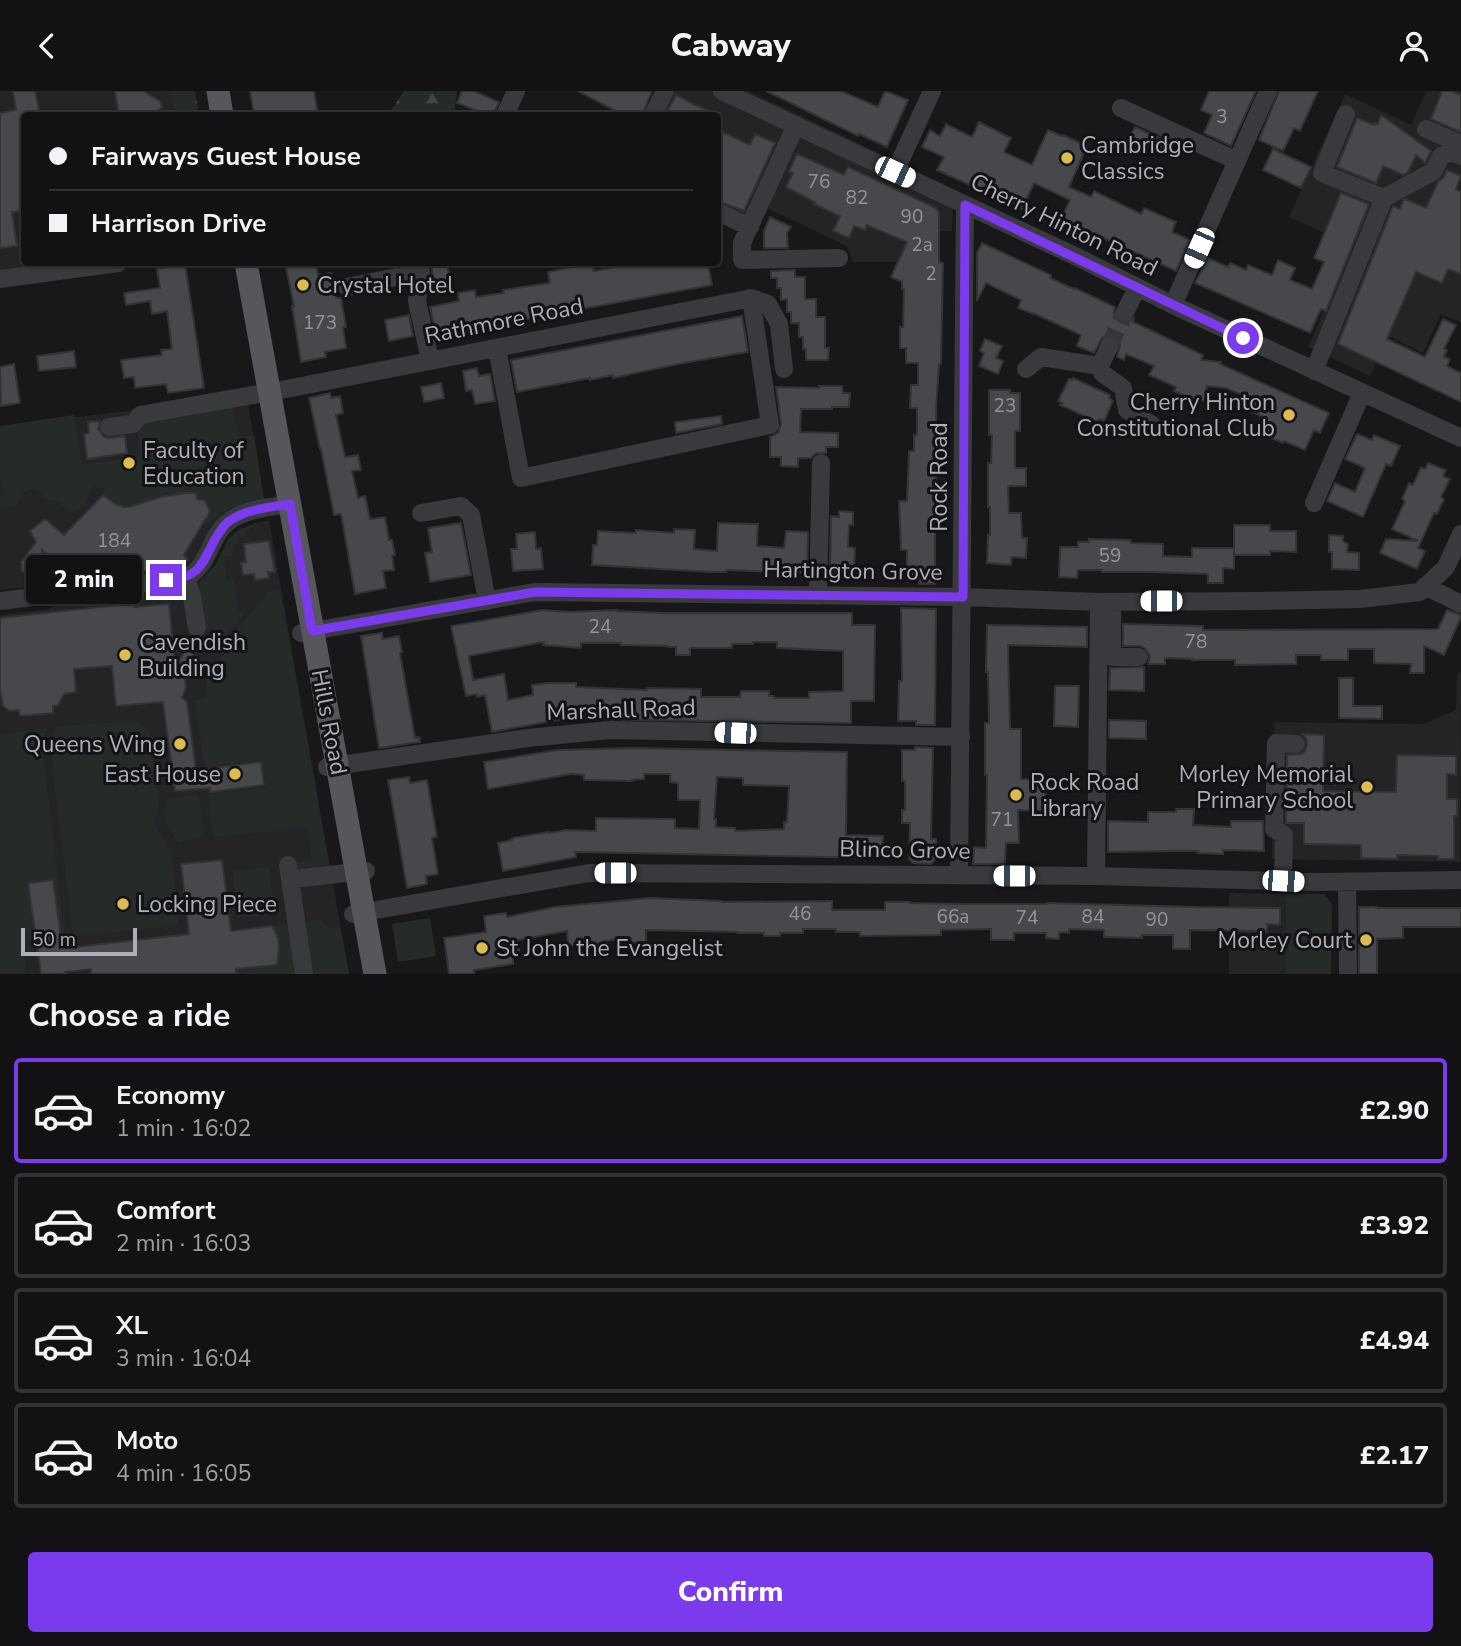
<!DOCTYPE html>
<html lang="en">
<head>
<meta charset="utf-8">
<style>
  body { margin:0; font-family:"Nunito Sans",sans-serif; background:#1b1b1d; color:#f1f3f6; height:100vh; display:flex; flex-direction:column; font-size:26px; white-space:nowrap }
  * { box-sizing:border-box; margin:0 }
  p { font-size:23px; color:#9c9ea0 }
  .icon { flex:none; width:38px; height:38px; fill:none; stroke:currentColor; stroke-width:2; stroke-linecap:round; stroke-linejoin:round }
  .map { position:relative; height:883px; overflow:hidden }
  .panel { display:flex; flex-direction:column; background:#121214; flex:1 }
  .panel>* { flex:none }
  .hud { position:absolute; left:21px; top:21px; width:700px; height:154px; border-radius:7px; box-shadow:0 2px 5px #0004,0 0 0 2px #313234; display:grid; align-content:center; height:154px; padding:0 28px; background:#121214 }
  .scale { position:absolute; left:21px; bottom:18px; width:116px; box-sizing:border-box; padding-left:7px; border:4px solid #acaeb8; border-top:0; font-size:19px; line-height:24px; white-space:nowrap; color:#acaeb8; -webkit-text-stroke:5px #131315; paint-order:stroke }
  .end { position:absolute; width:32px; height:32px; margin:-16px; border:9px solid #7c3aed; background:#fff; box-shadow:0 0 0 4px #fff }
  .from { border-radius:50% }
  .bubble { position:absolute; height:49px; border-radius:7px; background:#121214; box-shadow:0 2px 5px #0004,0 0 0 2px #313234; font-size:23px; font-weight:800; line-height:49px; text-align:center }
  .car { position:absolute; width:21px; height:42px; margin:-21px -10px; border-radius:9px; box-shadow:0 0 5px 2px #0007; background:linear-gradient(#fff 24%,#345 0 40%,#fff 0 76%,#345 0 86%,#fff 0) }
  .hud b { display:flex; align-items:center; gap:24px; height:66px; font-size:26px }
  .hud b+b { border-top:2px solid #313234 }
  .hud i { width:18px; height:18px; background:#f1f3f6 }
  ul { padding:0; list-style:none }
  li { display:flex; align-items:center; gap:21px; height:105px; margin:0 14px 10px; padding:0 14px; border:4px solid #313234; border-radius:7px }
  li div { flex:1 }
  li b { display:block; font-size:26px }
  li em { font-style:normal; font-weight:800 }
  li.current { border-color:#7c3aed }
  li>.icon { width:63px; height:63px; stroke-width:1.5 }
  h2 { padding:0 28px; font-size:32px; line-height:84px }
  .action { display:flex; gap:14px; margin-top:auto; padding:14px 28px }
  .action a { flex:1; height:80px; border-radius:7px; background:#7c3aed; color:#fff; font-size:28px; font-weight:800; line-height:80px; text-align:center }
  header { display:flex; justify-content:space-between; align-items:center; height:91px; padding:0 28px; background:#121214; font-size:32px; font-weight:800 }
  .map>svg:first-child { display:block }
  .built { fill:#242427 }
  .grass { fill:#252b26 }
  .forest { fill:url(#forest-firs) }
  .building { fill:#47484c; stroke:#333235; stroke-width:2; fill-rule:evenodd }
  .lines { fill:none; stroke-linecap:round; stroke-linejoin:round }
  .minor-tunnel { stroke:#36363a; stroke-width:18; stroke-dasharray:18 9; stroke-linecap:butt }
  .minor { stroke:#393a3e; stroke-width:18 }
  .major { stroke:#56575d; stroke-width:23 }
  .route { stroke:#7c3aed; stroke-width:9 }
  .poi-dot { fill:#dcbc4e; stroke:#131315; stroke-width:2.5 }
  .labels { text-anchor:middle; dominant-baseline:central; stroke-width:6; stroke-linejoin:round; paint-order:stroke }
  .number-label { font-size:19px; fill:#93949d }
  .poi-label { font-size:23px; fill:#acaeb8; stroke:#131315; text-anchor:start }
  .street-label { font-size:23px; fill:#acaeb8; stroke:#131315 }
</style>
</head>
<body>
<header><svg class="icon" aria-label="back" viewBox="0 0 24 24"><path d="M15 5l-7 7 7 7"/></svg>Cabway<svg class="icon" aria-label="person" viewBox="0 0 24 24"><circle cx="12" cy="8" r="4"/><path d="M4 21q1-7 8-7t8 7"/></svg></header>
<div class="map">
<svg width="1461" height="883" viewBox="0 0 1461 883">
  <defs>
    <pattern id="forest-firs" width="22" height="20" patternUnits="userSpaceOnUse" patternTransform="scale(1.75)"><rect width="22" height="20" fill="#252b26"/><path d="M5 1l3.5 6h-7zM16 11l3.5 6h-7z" fill="#424743"/></pattern>
  </defs>
  <rect width="100%" height="100%" fill="#18181a"/>
  <!-- built -->
  <path class="built" d="M0 0H195L199 24H24V172H58L0 179Z
    M662 0H749L954 98 952 140H912L897 171H853L847 155 767 117 758 140 718 122V24H650Z
    M1426 0H1461V232L1441 223 1423 262 1388 245 1370 285 1308 256 1352 154 1289 126 1345 3 1411 34Z
    M247 306 264 409 199 462 190 472 171 480 0 499V335Z
    M269 429 349 883H0V524L49 518 62 510 172 497 200 490 216 473 240 438 257 432Z
    M1461 581 1460 771 1272 768 1274 631 1423 633 1456 619 1457 582Z
    M1229 802 1324 803 1332 813 1331 883H1229Z"/>
  <!-- grass -->
  <path class="grass" d="M233 316 239 346 254 344 264 408C251 410 237 413 225 420 218 424 215 430 206 432L204 430C210 424 211 417 205 410L197 409 196 402H185L162 406 129 416H123L116 413 103 404 104 397 92 395C88 409 85 418 70 421L57 410 44 408C33 388 23 401 16 415L0 417V405L5 404 4 396 0 387V335L74 324 82 374 140 365 138 332 143 327Z
    M257 432 232 456 233 465 224 466 226 489H234L238 520 247 519 222 550 212 542 202 538 198 498 200 490 216 473 228 448 240 438Z
    M280 499 329 773 293 778 292 772 312 769 308 736 213 746 208 703 266 696 262 669 204 676 195 609 202 608 206 603 208 582 224 564V555L269 500Z
    M137 630 149 639 159 712 155 731 158 740 171 759 179 834 73 846 50 654 56 635Z
    M47 637 42 654 65 847H61L29 792 36 849 22 851 26 883H0V644Z
    M199 704 204 745 178 752C166 732 161 732 168 707Z
    M269 776 275 823 238 827 232 780Z
    M1286 803H1324L1332 813 1331 883H1286Z
    M430 827 436 865 398 871 392 833Z
    M322 829C327 837 332 838 341 838L349 883H312L306 831Z
    M292 833 299 883H236V878L276 874C281 859 279 848 272 835Z"/>
  <!-- forest -->
  <path class="forest" d="M171 0H195L199 24H176Z
    M404 0H457L454 24H388Z"/>
  <!-- building -->
  <path class="building" d="M13 0H35L40 24H24V120L12 121 17 155 0 157V22L16 19Z
    M115 0H143L160 10 162 16 159 19 160 24H119Z
    M250 0H314L318 24H254Z
    M462 0H474L499 11 493 24H488L457 12Z
    M578 0H652L642 24H623Z
    M766 0H841L878 16 885 0 908 9 887 56 859 43 858 45Z
    M1209 0H1256L1231 55 1204 42 1212 24 1201 19Z
    M1279 0H1318L1300 40 1294 37 1283 60 1259 49Z
    M1442 0H1451L1461 4V41L1431 28Z
    M676 4 693 13 719 24H665Z
    M1381 24 1431 60 1425 72 1416 64 1408 81 1404 84 1383 75 1376 92 1337 76 1357 27 1374 34 1375 32 1378 33Z
    M979 31 1011 47 1004 61 1032 74 1048 39 1062 45 1063 44 1087 55 1069 96 1091 106 1094 100 1141 123 1144 117 1176 131 1172 141 1190 149 1176 180 1061 128 1070 109 1034 92 1022 118 937 79 944 66 922 56 930 39 940 45 946 33 972 46Z
    M1135 36 1166 50 1160 63 1129 47Z
    M718 39 750 54 755 43 775 52 744 120 718 110Z
    M1273 58 1311 76 1301 97 1263 79Z
    M797 63 844 84 848 76 936 117 939 122V171L943 172 941 273H939L936 317 937 376 935 403V493H919V486H906L907 459H901L899 410H907L909 360H914V344H917V317H910L911 294H918V272H906V257H900V236H903L904 198H902V191L891 186 907 151 867 134 865 139 854 135 849 147 833 140 840 125 814 113 815 111 786 96 793 82 789 80Z
    M1447 79 1461 85 1456 98 1461 101V183L1448 178 1442 192 1416 181 1387 248 1425 266 1443 228 1456 234 1444 258 1447 259 1444 266 1450 268 1447 275 1461 282V311L1338 253 1393 115 1400 118 1403 110 1405 108 1426 117 1438 91 1444 86Z
    M1341 102 1369 113 1326 220 1321 218 1310 242 1195 192 1208 167 1228 176 1230 172 1246 179 1248 174 1272 184 1278 169 1295 177 1290 189 1312 198 1324 171 1314 167Z
    M770 126 791 136 787 142 788 157H764V140Z
    M982 152 1051 184 1050 187 1074 198 1075 197 1115 216 1114 221 1115 227 1121 231 1126 232 1134 227 1133 231 1203 264 1201 269 1221 271 1220 273 1329 322 1320 342 1314 339 1305 359 1284 350 1283 352 1259 342 1266 327 1242 317 1247 306 1226 297 1207 295 1205 310 1194 309 1174 300 1176 296 1149 284 1154 275 1126 263 1124 269 1117 266 1120 254 1118 249 1113 246 1107 245 1102 247 1094 262 1077 255 1081 244 1033 222V223L1018 217 1021 209 986 192 977 210V162Z
    M285 172H316L318 184 331 182 336 207H341L346 236H343L346 257 325 261 326 266 301 271 292 215H294Z
    M429 172H447L450 188 433 192 432 178Z
    M592 172 594 180 624 174 623 172H708L712 194 516 230 504 232 503 226 435 239 430 216 459 210 458 202 475 199 476 206 504 202 503 199 550 192 548 181Z
    M185 173 204 297 168 302 166 293 135 297 134 286 124 287 121 269 162 264 161 259 172 258 167 220 152 223 150 210 126 214 124 202 160 197 157 178Z
    M795 179V186H805V208H816V226H825V257H829L828 269H806V258H803V246H799V232H791V221H787V208L781 209V197H777V187H771V180Z
    M409 224 413 245 389 250 385 229Z
    M742 225 748 261 678 273 613 287V284L590 289V287L517 301 511 269Z
    M985 248 1002 255 996 267 1003 270 998 283 979 275 984 262 980 260Z
    M74 260 76 276 39 280 37 265Z
    M14 273 20 312 1 315 0 276Z
    M477 277 479 285 490 283 495 310 475 313 472 299 466 300 463 280Z
    M1073 287 1110 304 1109 307 1113 310 1104 330 1099 328 1098 331 1060 314 1062 312 1058 310 1069 288 1072 289Z
    M441 292 444 307 424 311 421 296Z
    M819 295H842L843 302H850L849 316H832V318H801L800 341 838 342V356H826V362H816L811 367H798V376L781 375V366H770V346L778 342 781 333 776 296 819 297Z
    M989 299H1010V302H1020V340H1015V377H1026V395H1008L1009 422H1021L1022 447H1027L1026 467 1012 466 1011 474 987 472 988 444H990V416H988V372H991L992 344H989Z
    M330 302 331 307 340 305 343 322 336 324 345 366 358 364 361 379 352 380 358 407 365 405 370 428 385 426 389 449H392L395 464H392L394 479 383 480 386 497 355 503 341 423 334 424 321 358H320L309 307Z
    M721 325 722 333 676 342 675 331Z
    M100 330 98 338 104 346 110 347 125 345 127 362 87 368 84 343 89 342 88 331Z
    M1357 343 1372 349 1374 344 1400 355 1391 375 1386 373 1363 426 1327 410 1335 392 1355 401 1365 377 1345 368Z
    M1428 372 1446 379 1443 385 1450 388 1441 406 1444 408 1437 423 1434 422 1418 457 1425 460 1417 478 1380 462 1386 448 1418 450 1392 438 1405 410 1402 408 1409 392 1413 394 1421 376 1425 378Z
    M185 402H196L197 408 205 410 210 420 207 427 204 430 184 464 188 469 163 478 77 487 42 459 44 479 22 481 21 471 36 451 30 440 45 428 64 444 103 404 116 413 123 416H129L161 406Z
    M839 420 853 421V434H849L848 456 855 457 854 483 830 482 831 425 839 426Z
    M461 432 471 484 430 491 425 462 432 461 428 437Z
    M718 432 758 433 757 455 784 457 786 440 808 441 807 482 726 479V481H711L592 474 593 454H597L598 440 636 442V439L674 442V438L695 439 694 458 717 460Z
    M1234 434H1270V440H1296V461L1270 460V464H1234Z
    M535 441 536 458 541 457 543 478 513 480 511 458H517L516 443Z
    M1329 444 1343 445V450L1348 453 1347 461 1359 462V479L1332 478V461H1329Z
    M1089 448 1131 449V452L1163 453V465L1192 466V457H1234V478L1223 477V492H1208V483L1148 481H1102V479H1078L1077 487 1059 486 1060 456H1078V451H1089Z
    M269 450 275 481H268L269 487 255 489 254 483 243 484 241 472 246 471 244 453Z
    M135 512V516L169 513 175 576 191 550 194 578 183 579 186 596 182 607 187 611 196 679 261 671 264 694 210 701V697L175 700 163 611 116 615 112 575 74 578 76 601 64 603 58 614 53 615V622L20 625 19 619 10 620 3 615 0 600V527Z
    M901 517 936 518 935 634H916V630H898L899 590H902Z
    M543 519 569 521 617 519V520L664 522H852V534H875L874 610H851V632L563 628 492 641 485 604 477 606V603L466 605 451 535ZM544 551 543 554 581 557V552H621V554L668 555V556H676V564H690V557H732V553H753V551H777V557L843 560V600L809 601V607H774V605H769V600H741L740 606H701V598L647 597V599L576 596V592H549L532 594 533 604 508 609 504 583 473 589 469 565Z
    M1447 519 1461 524V526L1444 564 1424 555V582H1410L1411 573 1374 572V558H1348V569H1321V564H1296V573L1235 574V569H1192V568L1165 567V573H1148L1150 565 1145 557 1139 555H1123V533L1203 535V539L1438 538Z
    M987 534 1087 536V556L1008 554 1010 638H1021V688L1046 689 1045 720 1018 719 1019 752H1006L1005 773H973L974 756 986 757 987 684H985V632H989L988 581H986Z
    M382 542 383 548 399 545 402 561 400 562 415 647 419 646 420 651 379 657 361 545Z
    M1144 576V600L1109 599 1110 577Z
    M1339 587H1353V615H1382V628L1339 627Z
    M1055 595H1079L1078 636 1054 635Z
    M1109 629 1146 630V648L1109 647Z
    M1302 643 1324 644 1323 700 1396 701 1397 664 1456 665V684L1447 683V708H1457V725H1454V768H1438V765L1397 764V768L1361 767V754L1304 753V732H1286L1287 664 1301 663 1305 660 1307 653 1306 647Z
    M915 656 933 657 931 748H936V768L931 773 913 772 909 768 910 732H902V719H905V690H902V659H915Z
    M633 657 847 661 846 744 883 745 882 767 575 761 576 766 503 780 498 752 512 749V747L549 741V742L566 739 596 740V727L675 728V737L699 738 700 709H678V692L670 691V683H644V688L632 689V690L584 689V684L571 683 488 698 484 671 558 659ZM717 686 743 687V694L789 695 787 731H784V738L735 740V737L716 736V728H714Z
    M409 686 410 692 427 689 437 746 432 747 438 783 426 785 427 793 407 797 388 689Z
    M1176 718H1194L1193 734 1231 736V730H1263L1264 760 1223 759V763L1197 762 1198 760H1181L1108 761V730L1148 731V721H1176Z
    M222 769 231 840 272 835 278 847 279 854 278 868 276 874 236 878V883H91V878L65 881 66 883H41L28 792 53 789 61 847H65L66 857 189 843 181 773Z
    M650 807 722 810V811L832 810V819H885V811H910V812L964 813H1047V812L1197 816 1280 817V834L1267 833V840L1190 839V858H1173V844H1142V847L1104 846V839L1069 838V842L1059 841V848L1046 847V842H1014V849H991V838L941 839V844L860 845V841H836V838H803V842H780V845H764V842H738V841L646 839V851L631 852V847L604 850V853L568 855 567 840 518 849 520 866 513 867V873L474 879V883H449L444 847 486 841 484 825 506 822 507 826 554 816Z
    M1359 816H1376V817H1461V836H1403V847L1377 848V883H1359Z"/>
  <g class="lines">
    <!-- minor-tunnel -->
    <path class="minor-tunnel" d="M1109 256 1125 221"/>
    <!-- minor -->
    <path class="minor" d="M722 0 1077 166 1173 214 1461 347
      M1121 17 1237 70
      M505 24 516 0
      M653 24 665 0
      M796 34 742 152V169L839 167
      M1426 38 1461 53
      M895 81 932 0
      M1384 107 1434 80 1441 65 1451 61 1461 65
      M718 121 750 136
      M0 188 118 172
      M347 196 421 181 417 210 430 269
      M1173 214 1268 0
      M1125 221 1137 197
      M497 257 521 387 770 334 751 207
      M1100 275 1102 282 1123 297 1127 319 1151 333
      M1026 278 1041 266 1100 275 1109 256
      M1314 280 1384 107 1322 82 1346 23
      M109 336 133 333 140 324 281 299 747 208 751 207 768 213 779 233 784 278
      M1314 412 1362 302
      M421 422 461 415 471 424 487 510
      M186 487 192 506 197 537
      M1425 495 1461 513
      M818 505 821 372
      M0 510 186 487C211 473 209 446 228 431 244 418 271 416 291 413
      M1112 511V566H1139
      M301 542 535 501 963 506 1099 511 1258 510 1360 508 1420 501 1446 476 1461 443
      M327 676 528 647 610 639 961 646
      M288 774 304 883
      M959 784 965 114
      M1096 785 1099 511
      M291 788 366 780
      M1283 790 1284 744 1274 738 1276 652 1296 653
      M1347 791 1348 883
      M353 823 589 782 1096 785 1319 791 1461 789"/>
    <!-- major -->
    <path class="major" d="M218 0 222 24
      M246 172 375 883"/>
  </g>
  <g class="lines">
    <!-- route -->
    <path class="route" d="M166 489C198 488 202 474 215 448 219 442 223 435 228 431 245 418 271 416 290 413L312 540 535 501 963 506 965 114 1243 247"/>
  </g>
  <!-- markers -->
  <g class="poi-dot">
    <circle cx="1067" cy="67" r="7"/>
    <circle cx="303" cy="194" r="7"/>
    <circle cx="1289" cy="324" r="7"/>
    <circle cx="129" cy="372" r="7"/>
    <circle cx="125" cy="564" r="7"/>
    <circle cx="180" cy="653" r="7"/>
    <circle cx="235" cy="683" r="7"/>
    <circle cx="1367" cy="696" r="7"/>
    <circle cx="1016" cy="704" r="7"/>
    <circle cx="123" cy="813" r="7"/>
    <circle cx="1366" cy="849" r="7"/>
    <circle cx="482" cy="857" r="7"/>
  </g>
  <g class="labels">
    <!-- number labels -->
    <g class="number-label">
      <text x="1222" y="26">3</text>
      <text x="819" y="91">76</text>
      <text x="857" y="107">82</text>
      <text x="912" y="126">90</text>
      <text x="922" y="154">2a</text>
      <text x="931" y="183">2</text>
      <text x="320" y="232">173</text>
      <text x="1005" y="315">23</text>
      <text x="114" y="450">184</text>
      <text x="1110" y="465">59</text>
      <text x="600" y="536">24</text>
      <text x="1196" y="551">78</text>
      <text x="1002" y="729">71</text>
      <text x="800" y="823">46</text>
      <text x="953" y="826">66a</text>
      <text x="1093" y="826">84</text>
      <text x="1027" y="827">74</text>
      <text x="1157" y="829">90</text>
    </g>
    <!-- poi labels -->
    <g class="poi-label">
      <text x="1081" y="54">Cambridge<tspan x="1081" dy="26">Classics</tspan></text>
      <text x="317" y="194">Crystal Hotel</text>
      <text x="1275" y="311" text-anchor="end">Cherry Hinton<tspan x="1275" dy="26">Constitutional Club</tspan></text>
      <text x="143" y="359">Faculty of<tspan x="143" dy="26">Education</tspan></text>
      <text x="139" y="551">Cavendish<tspan x="139" dy="26">Building</tspan></text>
      <text x="166" y="653" text-anchor="end">Queens Wing</text>
      <text x="221" y="683" text-anchor="end">East House</text>
      <text x="1353" y="683" text-anchor="end">Morley Memorial<tspan x="1353" dy="26">Primary School</tspan></text>
      <text x="1030" y="691">Rock Road<tspan x="1030" dy="26">Library</tspan></text>
      <text x="137" y="813">Locking Piece</text>
      <text x="1352" y="849" text-anchor="end">Morley Court</text>
      <text x="496" y="857">St John the Evangelist</text>
    </g>
    <!-- street labels -->
    <g class="street-label">
      <text transform="translate(1064 134) rotate(26)">Cherry Hinton Road</text>
      <text transform="translate(504 230) rotate(-11)">Rathmore Road</text>
      <text transform="translate(939 386) rotate(-90)">Rock Road</text>
      <text transform="translate(853 480) rotate(1)">Hartington Grove</text>
      <text transform="translate(621 619) rotate(-2)">Marshall Road</text>
      <text transform="translate(329 631) rotate(79)">Hills Road</text>
      <text transform="translate(905 759) rotate(1)">Blinco Grove</text>
    </g>
  </g>
</svg>
<div class="scale">50 m</div>
<i class="end from" style="left:1243px;top:247px"></i>
<i class="end" style="left:166px;top:489px"></i>
<div class="bubble" style="left:26px;top:464px;width:116px">2 min</div>
<i class="car" style="left:895px;top:81px;rotate:115deg"></i>
<i class="car" style="left:1199px;top:157px;rotate:204deg"></i>
<i class="car" style="left:1161px;top:510px;rotate:270deg"></i>
<i class="car" style="left:735px;top:642px;rotate:272deg"></i>
<i class="car" style="left:615px;top:782px;rotate:270deg"></i>
<i class="car" style="left:1014px;top:785px;rotate:270deg"></i>
<i class="car" style="left:1283px;top:790px;rotate:93deg"></i>
<div class="hud">
<b><i class="from"></i>Fairways Guest House</b>
<b><i></i>Harrison Drive</b>
</div>
</div>
<section class="panel">
<h2>Choose a ride</h2>
<ul>
<li class="current"><svg class="icon" aria-label="car" viewBox="0 0 24 24"><path d="M5 17H2v-5l4-1 3-4h7l3 4 3 1v5h-3M9 17h6M6 11h13"/><circle cx="7" cy="17" r="2"/><circle cx="17" cy="17" r="2"/></svg><div><b>Economy</b><p>1 min · 16:02</p></div><em>£2.90</em></li>
<li><svg class="icon" aria-label="car" viewBox="0 0 24 24"><path d="M5 17H2v-5l4-1 3-4h7l3 4 3 1v5h-3M9 17h6M6 11h13"/><circle cx="7" cy="17" r="2"/><circle cx="17" cy="17" r="2"/></svg><div><b>Comfort</b><p>2 min · 16:03</p></div><em>£3.92</em></li>
<li><svg class="icon" aria-label="car" viewBox="0 0 24 24"><path d="M5 17H2v-5l4-1 3-4h7l3 4 3 1v5h-3M9 17h6M6 11h13"/><circle cx="7" cy="17" r="2"/><circle cx="17" cy="17" r="2"/></svg><div><b>XL</b><p>3 min · 16:04</p></div><em>£4.94</em></li>
<li><svg class="icon" aria-label="car" viewBox="0 0 24 24"><path d="M5 17H2v-5l4-1 3-4h7l3 4 3 1v5h-3M9 17h6M6 11h13"/><circle cx="7" cy="17" r="2"/><circle cx="17" cy="17" r="2"/></svg><div><b>Moto</b><p>4 min · 16:05</p></div><em>£2.17</em></li>
</ul>
<div class="action"><a>Confirm</a></div>
</section>
</body>
</html>
